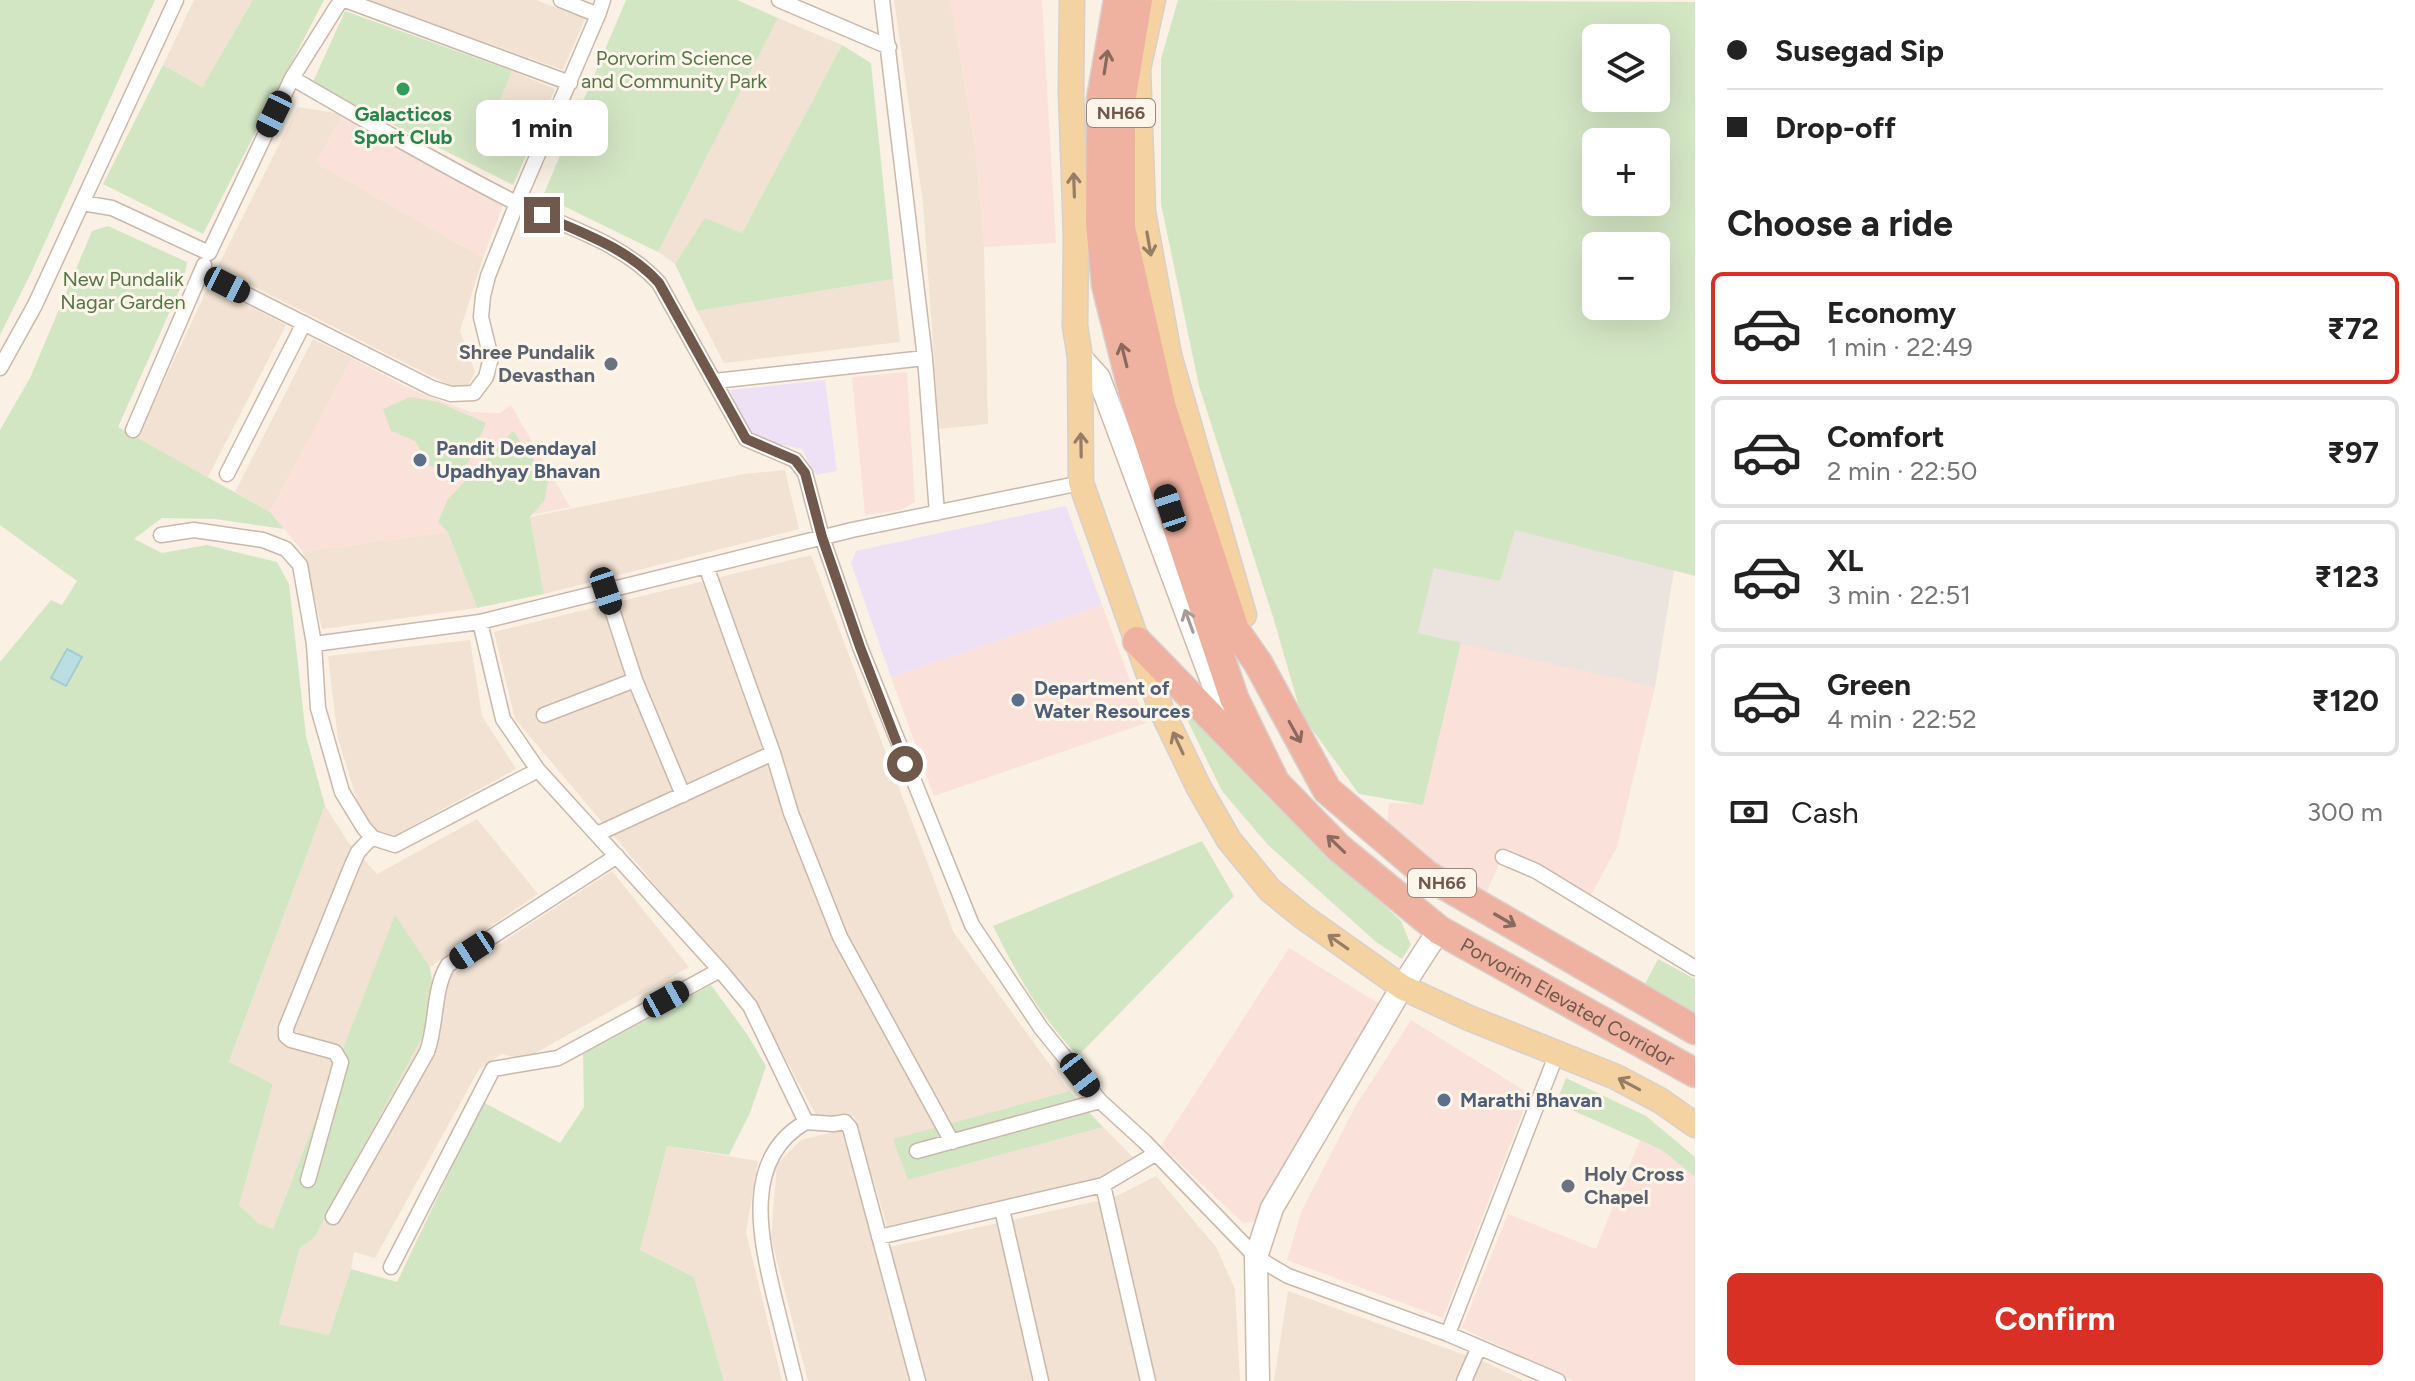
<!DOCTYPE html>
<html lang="en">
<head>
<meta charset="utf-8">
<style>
  body { margin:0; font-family:Figtree,sans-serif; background:#f2f2f2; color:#222; height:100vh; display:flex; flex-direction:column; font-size:30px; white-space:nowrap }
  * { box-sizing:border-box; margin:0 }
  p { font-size:26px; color:#767676 }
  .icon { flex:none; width:44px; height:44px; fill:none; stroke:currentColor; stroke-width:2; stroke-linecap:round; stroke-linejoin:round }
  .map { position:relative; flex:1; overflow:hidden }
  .sheet { display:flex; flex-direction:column; background:#fff; width:720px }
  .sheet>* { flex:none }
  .top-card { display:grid; align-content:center; height:176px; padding:0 32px; background:#fff }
  .buttons { position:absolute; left:1582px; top:24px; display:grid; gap:16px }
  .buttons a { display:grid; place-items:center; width:88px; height:88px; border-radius:12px; background:#fff; box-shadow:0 8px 32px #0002; font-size:40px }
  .end { position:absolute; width:36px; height:36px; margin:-18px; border:10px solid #70584c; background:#fff; box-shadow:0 0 0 4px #fff }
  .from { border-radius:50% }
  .bubble { position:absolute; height:56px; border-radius:12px; background:#fff; box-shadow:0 8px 32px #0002; font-size:26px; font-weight:700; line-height:56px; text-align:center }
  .car { position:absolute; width:24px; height:48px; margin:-24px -12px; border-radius:10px; box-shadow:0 0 6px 2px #0007; background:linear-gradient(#222 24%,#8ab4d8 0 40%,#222 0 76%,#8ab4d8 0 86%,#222 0) }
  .top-card b { display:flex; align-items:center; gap:28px; height:76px; font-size:30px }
  .top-card b+b { border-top:2px solid #e0e0e0 }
  .top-card i { width:20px; height:20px; background:#222 }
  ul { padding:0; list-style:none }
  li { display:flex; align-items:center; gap:24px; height:112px; margin:0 16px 12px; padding:0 16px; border:4px solid #e0e0e0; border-radius:12px }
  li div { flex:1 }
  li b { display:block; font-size:30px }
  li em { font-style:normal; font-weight:700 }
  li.selected { border-color:#d93025 }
  li>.icon { width:72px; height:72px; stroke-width:1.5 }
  h2 { padding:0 32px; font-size:36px; line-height:96px }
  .pay { display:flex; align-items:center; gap:20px; height:88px; padding:0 32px; font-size:30px }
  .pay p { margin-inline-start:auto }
  .action { display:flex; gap:16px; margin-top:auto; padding:16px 32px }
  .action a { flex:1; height:92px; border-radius:12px; background:#d93025; color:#fff; font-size:32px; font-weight:700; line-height:92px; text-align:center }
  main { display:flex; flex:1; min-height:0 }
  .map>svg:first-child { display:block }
  .residential { fill:#f1e2d3 }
  .commercial { fill:#fae1d9 }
  .industrial { fill:#eae3de }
  .education { fill:#eee1f6 }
  .green { fill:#d3e6c4; fill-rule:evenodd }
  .water { fill:#badee2; stroke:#a1cdd3; stroke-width:2 }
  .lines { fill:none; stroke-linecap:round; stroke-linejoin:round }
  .street-casing { stroke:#cab8ab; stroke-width:17 }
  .secondary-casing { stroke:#cfbaac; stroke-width:25 }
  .primary-casing { stroke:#d7d0cd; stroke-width:27 }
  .highway-casing { stroke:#d7d0cd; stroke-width:31 }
  .street { stroke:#fff; stroke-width:14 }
  .secondary { stroke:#fff; stroke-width:22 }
  .primary { stroke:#f4d2a1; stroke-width:24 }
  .highway { stroke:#f0b2a0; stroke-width:28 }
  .oneway { stroke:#8a6a5d }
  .oneway2 { stroke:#987d66 }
  .oneway3 { stroke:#a99b94 }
  .route { stroke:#70584c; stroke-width:10 }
  .leisure-dot { fill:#2e9e5b; stroke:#fdf5ea; stroke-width:3 }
  .worship-dot { fill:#6b7280; stroke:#fdf5ea; stroke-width:3 }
  .service-dot { fill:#5c6f8a; stroke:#fdf5ea; stroke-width:3 }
  .labels { text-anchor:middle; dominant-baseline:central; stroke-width:6; stroke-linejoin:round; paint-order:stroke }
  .shield { fill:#fdf5ea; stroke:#9a877b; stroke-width:2 }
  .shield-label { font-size:18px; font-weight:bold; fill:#70584c }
  .park-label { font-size:20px; fill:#547645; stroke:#fdf5ea }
  .leisure-label { font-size:20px; font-weight:bold; fill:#27864d; stroke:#fdf5ea }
  .worship-label { font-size:20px; font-weight:bold; fill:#5b616d; stroke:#fdf5ea; text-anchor:end }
  .service-label { font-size:20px; font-weight:bold; fill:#4e5e75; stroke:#fdf5ea; text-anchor:start }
  .street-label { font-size:20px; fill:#70584c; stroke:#fdf5ea }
</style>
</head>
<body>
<main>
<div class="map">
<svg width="1695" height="1381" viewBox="0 0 1695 1381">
  <rect width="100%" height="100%" fill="#faf1e4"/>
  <!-- residential -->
  <path class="residential" d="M194 0H253L202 87 163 65Z
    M367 0H536L585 19 563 70Z
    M894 0H950L975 145 984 247 988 424 939 429 923 203Z
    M778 18 842 45 742 233 705 219 675 264 658 252Z
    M512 71 555 89 539 126 497 108Z
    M298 107 343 114 316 163 483 258 460 331 475 371 468 386 449 385 217 268Z
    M893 279 900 342 724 363 697 311Z
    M209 285 286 325 208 477 137 439Z
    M313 339 352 358 270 512 235 492Z
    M785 470 799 529 544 594 530 517 744 474Z
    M448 532 477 608 322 629 303 552Z
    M811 555 954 933 1069 1091 894 1139 908 1180 1103 1127 1134 1158 1100 1178 887 1226 854 1116 816 1115 775 1040 739 984 515 719 494 632Z
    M470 640 482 716 516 769 372 848 338 739 328 656Z
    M325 806 349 843 377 874 477 819 538 894 430 967 395 916 273 1229 258 1223 239 1205 273 1084 229 1063Z
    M612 871 689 967 523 1060 502 1054 479 1069 375 1258 354 1252 351 1269 329 1335 279 1324 300 1248 314 1238 422 1038 433 1006 447 978Z
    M841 1130 876 1250 1115 1197 1156 1176 1216 1247 1235 1289 1240 1381H808L771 1238 777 1164 801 1140Z
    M667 1146 758 1161 746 1232 782 1381H724L694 1277 640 1250Z
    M1288 1291 1487 1363 1525 1381H1274Z"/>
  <!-- commercial -->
  <path class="commercial" d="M950 0H1042L1056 243 984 247 975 145Z
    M343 114 503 205 483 258 316 163Z
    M352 358 412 390 471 412 500 413 511 405 570 507 448 532 303 552 270 512Z
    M907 372 915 502 901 510 865 515 852 377Z
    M1102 605 1146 723 934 796 891 677Z
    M1461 643 1655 687 1617 847 1591 895 1505 851 1482 902 1386 834 1389 803 1423 804Z
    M1289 948 1378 1003 1258 1221 1243 1223 1161 1146Z
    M1411 1020 1530 1094 1443 1318 1287 1260 1302 1210 1355 1107Z
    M1640 1140 1663 1150 1695 1176V1381H1573L1462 1328 1508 1214 1596 1249Z"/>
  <!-- industrial -->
  <path class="industrial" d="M1514 529 1674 570 1655 687 1418 634 1434 567Z"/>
  <!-- education -->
  <path class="education" d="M825 380 837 471 816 475 802 449 750 438 730 390Z
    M1066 506 1102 605 891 677 851 563 856 551Z"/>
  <!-- green -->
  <path class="green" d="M0 0H155L31 273 0 335Z
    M253 0H324L203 234 103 184 163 65 202 87Z
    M626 0H737L778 18 658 252 543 196Z
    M1178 0 1695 2V576L1515 530 1500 581 1434 568 1418 633 1461 643 1423 805 1359 794 1301 714 1274 620 1199 386 1161 204V59ZM1596 38H1656V98H1596ZM1596 142H1656V202H1596ZM1596 246H1656V306H1596Z
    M345 11 512 71 497 108 539 126 513 185 312 84Z
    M842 45 871 63 893 279 697 311 675 264 705 218 742 233Z
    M108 226 187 262 184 280 118 427 270 512 284 529 215 519 162 518 134 539 162 553 207 545 277 562 289 584 306 736 325 806 229 1062 273 1084 239 1205 258 1223 273 1229 395 915 430 967C435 995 431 1012 422 1038L314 1238 300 1248 279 1324 329 1335 351 1269 397 1282 483 1102 560 1143 584 1107 583 1054 711 985 747 1034 766 1066 750 1113 729 1155 667 1146 640 1250 694 1277 724 1381H0V662L51 600 62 605 77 581 0 525V430L30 378 92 231Z
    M410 397 438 402 486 423 468 463 450 473 430 466 415 441 391 431 383 409Z
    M513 431 548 480 545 500 530 517 544 594 477 608 448 532 438 522 448 499Z
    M1182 695 1262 792 1401 921 1411 945 1402 959 1376 942 1268 845 1222 791 1176 697Z
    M1202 841 1234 896 1078 1056C1039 1015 1018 976 993 926Z
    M1658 959 1695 979V1012L1645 984Z
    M1566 1078 1646 1116 1695 1157V1177L1662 1150 1556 1103Z
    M1069 1091 1103 1127 908 1180 893 1139Z"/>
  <!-- water -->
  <path class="water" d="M67 649 82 657 66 686 51 678Z"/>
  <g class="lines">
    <!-- street casing -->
    <g class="street-casing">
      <path id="street" d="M345 0 570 83
        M561 0 598 15 603 0
        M779 0 889 47
        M882 0 925 358
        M292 78 341 0
        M82 203 176 0
        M202 272 432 388 451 394 474 393 486 377 491 358 481 317 483 296 488 276 517 203 598 15
        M0 368 35 305 82 203 112 208 209 253 292 78C366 121 440 164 516 203 565 227 622 242 659 283L746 439 795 460 805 473 822 537 860 647 972 925 1041 1028 1100 1101 1145 1142 1256 1257 1288 1276 1448 1334 1558 1381
        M715 381 925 358 937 513
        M133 430 204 265
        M227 474 304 323
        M161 535 194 530 263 540 286 549 300 565 314 644 480 622 852 530 1081 483
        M706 566 773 753 791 813 840 937 952 1142
        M606 591 635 680 683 795
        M480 622 503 719 538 770 720 970 750 1006 806 1122C742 1158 760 1237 774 1296 781 1324 788 1353 795 1381
        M314 644 318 708 342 792 364 828 373 838 395 845 538 770
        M544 715 635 680
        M597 834 773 753
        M1503 857 1536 871 1695 968
        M806 1122 833 1124 845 1122 850 1128 918 1381
        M917 1151 1100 1101
        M308 1180 341 1062 335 1052 291 1040 286 1036V1028L352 865 358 852 372 837
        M1103 1185 1148 1381
        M1002 1209 1041 1381
        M333 1217 427 1052C437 1025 433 988 448 965L617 856
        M879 1237 1103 1185 1155 1154
        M391 1267 493 1069 558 1058 720 970
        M1448 1334 1557 1053
        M1464 1381 1479 1347"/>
    </g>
    <!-- secondary casing -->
    <g class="secondary-casing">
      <path id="secondary" d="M1080 357 1099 378 1213 684 1225 700 1239 709
        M1258 1381 1256 1257 1272 1208 1402 987 1439 930"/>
    </g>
    <!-- primary casing -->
    <g class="primary-casing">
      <path id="primary" d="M1072 0 1071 92 1076 236 1075 326 1080 357 1081 483 1161 709 1199 788 1229 840 1270 890 1302 916 1402 987 1469 1018 1616 1077 1661 1101 1695 1125
        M1153 0 1138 69 1143 212 1169 355 1244 615"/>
    </g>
    <!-- highway casing -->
    <g class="highway-casing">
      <g id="highway">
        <path d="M1118 0 1101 99 1100 224 1106 285 1134 396 1189 563 1234 698 1275 782"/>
        <path d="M1138 0 1121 102V228L1162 408 1235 630 1258 663 1327 790 1427 875 1695 1030"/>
        <path id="s1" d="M1137 641 1339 848 1439 930 1695 1073"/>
      </g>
    </g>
    <!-- street -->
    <use href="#street" class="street"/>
    <!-- secondary -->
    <use href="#secondary" class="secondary"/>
    <!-- primary -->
    <use href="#primary" class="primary"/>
    <!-- highway -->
    <use href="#highway" class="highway"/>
  </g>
  <!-- one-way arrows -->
  <defs><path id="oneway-shaft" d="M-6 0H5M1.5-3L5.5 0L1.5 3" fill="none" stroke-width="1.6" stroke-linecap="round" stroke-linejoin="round" transform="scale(2)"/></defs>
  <g class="oneway">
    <use href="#oneway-shaft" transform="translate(1106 62) rotate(-81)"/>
    <use href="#oneway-shaft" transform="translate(1124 355) rotate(-104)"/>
    <use href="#oneway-shaft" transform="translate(1295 732) rotate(61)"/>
    <use href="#oneway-shaft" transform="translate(1336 844) rotate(-136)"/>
    <use href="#oneway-shaft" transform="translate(1505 920) rotate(30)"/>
  </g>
  <g class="oneway2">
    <use href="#oneway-shaft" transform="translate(1074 185) rotate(-92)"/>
    <use href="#oneway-shaft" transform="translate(1149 244) rotate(80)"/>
    <use href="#oneway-shaft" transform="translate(1081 445) rotate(-91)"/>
    <use href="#oneway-shaft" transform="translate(1178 743) rotate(-115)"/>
    <use href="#oneway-shaft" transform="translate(1338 942) rotate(-145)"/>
    <use href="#oneway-shaft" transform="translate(1629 1084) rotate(-152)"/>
  </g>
  <use class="oneway3" href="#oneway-shaft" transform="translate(1189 621) rotate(-110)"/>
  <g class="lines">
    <!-- route -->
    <path class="route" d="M542 215C583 234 628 248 659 283L746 439 795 460 805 473 822 537 860 647 905 764"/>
  </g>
  <!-- markers -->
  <circle class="leisure-dot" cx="403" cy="89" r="8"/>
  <g class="worship-dot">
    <circle cx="611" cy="364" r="8"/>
    <circle cx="1568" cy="1186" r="8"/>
  </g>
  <g class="service-dot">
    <circle cx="420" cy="460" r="8"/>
    <circle cx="1018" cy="700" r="8"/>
    <circle cx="1444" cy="1100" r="8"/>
  </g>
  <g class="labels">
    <!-- shield labels -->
    <g class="shield">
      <rect x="1087" y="99" width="68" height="28" rx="6"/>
      <rect x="1408" y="869" width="68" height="28" rx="6"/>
    </g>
    <g class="shield-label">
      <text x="1121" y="113">NH66</text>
      <text x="1442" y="883">NH66</text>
    </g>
    <!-- park labels -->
    <g class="park-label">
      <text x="674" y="58">Porvorim Science<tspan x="674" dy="23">and Community Park</tspan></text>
      <text x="123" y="279">New Pundalik<tspan x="123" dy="23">Nagar Garden</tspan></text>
    </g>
    <!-- leisure labels -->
    <g class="leisure-label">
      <text x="403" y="114">Galacticos<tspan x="403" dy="23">Sport Club</tspan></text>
    </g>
    <!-- worship labels -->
    <g class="worship-label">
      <text x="595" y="352">Shree Pundalik<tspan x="595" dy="23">Devasthan</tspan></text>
      <text x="1584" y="1174" text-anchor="start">Holy Cross<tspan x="1584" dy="23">Chapel</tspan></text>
    </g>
    <!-- service labels -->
    <g class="service-label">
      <text x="436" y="448">Pandit Deendayal<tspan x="436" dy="23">Upadhyay Bhavan</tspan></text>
      <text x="1034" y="688">Department of<tspan x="1034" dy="23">Water Resources</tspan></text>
      <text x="1460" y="1100">Marathi Bhavan</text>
    </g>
    <!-- street labels -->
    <g class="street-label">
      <text stroke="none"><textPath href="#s1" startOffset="566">Porvorim Elevated Corridor</textPath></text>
    </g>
  </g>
</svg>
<div class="buttons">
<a><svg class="icon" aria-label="layers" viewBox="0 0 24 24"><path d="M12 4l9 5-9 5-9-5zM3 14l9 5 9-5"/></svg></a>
<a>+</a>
<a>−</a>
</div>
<i class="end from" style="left:905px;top:764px"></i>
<i class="end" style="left:542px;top:215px"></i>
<div class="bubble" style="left:476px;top:100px;width:132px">1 min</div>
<i class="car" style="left:274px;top:114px;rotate:206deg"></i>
<i class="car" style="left:227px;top:285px;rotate:117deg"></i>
<i class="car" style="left:1170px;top:508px;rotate:342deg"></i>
<i class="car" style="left:606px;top:591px;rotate:162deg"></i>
<i class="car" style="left:472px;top:950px;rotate:237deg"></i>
<i class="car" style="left:666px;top:999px;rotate:61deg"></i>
<i class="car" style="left:1080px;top:1075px;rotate:142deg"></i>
</div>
<section class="sheet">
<div class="top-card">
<b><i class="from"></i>Susegad Sip</b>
<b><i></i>Drop-off</b>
</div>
<h2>Choose a ride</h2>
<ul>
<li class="selected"><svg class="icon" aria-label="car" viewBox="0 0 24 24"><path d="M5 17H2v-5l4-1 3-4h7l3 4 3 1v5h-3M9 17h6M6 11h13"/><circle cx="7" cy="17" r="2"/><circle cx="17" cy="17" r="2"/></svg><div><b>Economy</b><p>1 min · 22:49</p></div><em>₹72</em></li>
<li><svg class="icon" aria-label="car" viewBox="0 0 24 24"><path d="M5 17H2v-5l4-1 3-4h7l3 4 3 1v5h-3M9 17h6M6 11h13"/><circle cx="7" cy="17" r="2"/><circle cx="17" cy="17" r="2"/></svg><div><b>Comfort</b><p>2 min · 22:50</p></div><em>₹97</em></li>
<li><svg class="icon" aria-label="car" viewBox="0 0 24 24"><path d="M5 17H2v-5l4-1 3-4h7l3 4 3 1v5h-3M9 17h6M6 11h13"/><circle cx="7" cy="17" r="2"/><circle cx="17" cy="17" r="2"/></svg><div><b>XL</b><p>3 min · 22:51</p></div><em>₹123</em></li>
<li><svg class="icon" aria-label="car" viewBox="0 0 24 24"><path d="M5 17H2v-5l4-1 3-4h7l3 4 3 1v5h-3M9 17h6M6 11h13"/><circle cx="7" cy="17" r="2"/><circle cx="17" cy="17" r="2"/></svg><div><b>Green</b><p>4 min · 22:52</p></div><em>₹120</em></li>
</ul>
<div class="pay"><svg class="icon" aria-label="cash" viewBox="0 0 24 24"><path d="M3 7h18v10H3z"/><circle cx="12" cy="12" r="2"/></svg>Cash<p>300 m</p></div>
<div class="action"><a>Confirm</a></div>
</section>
</main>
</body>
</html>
